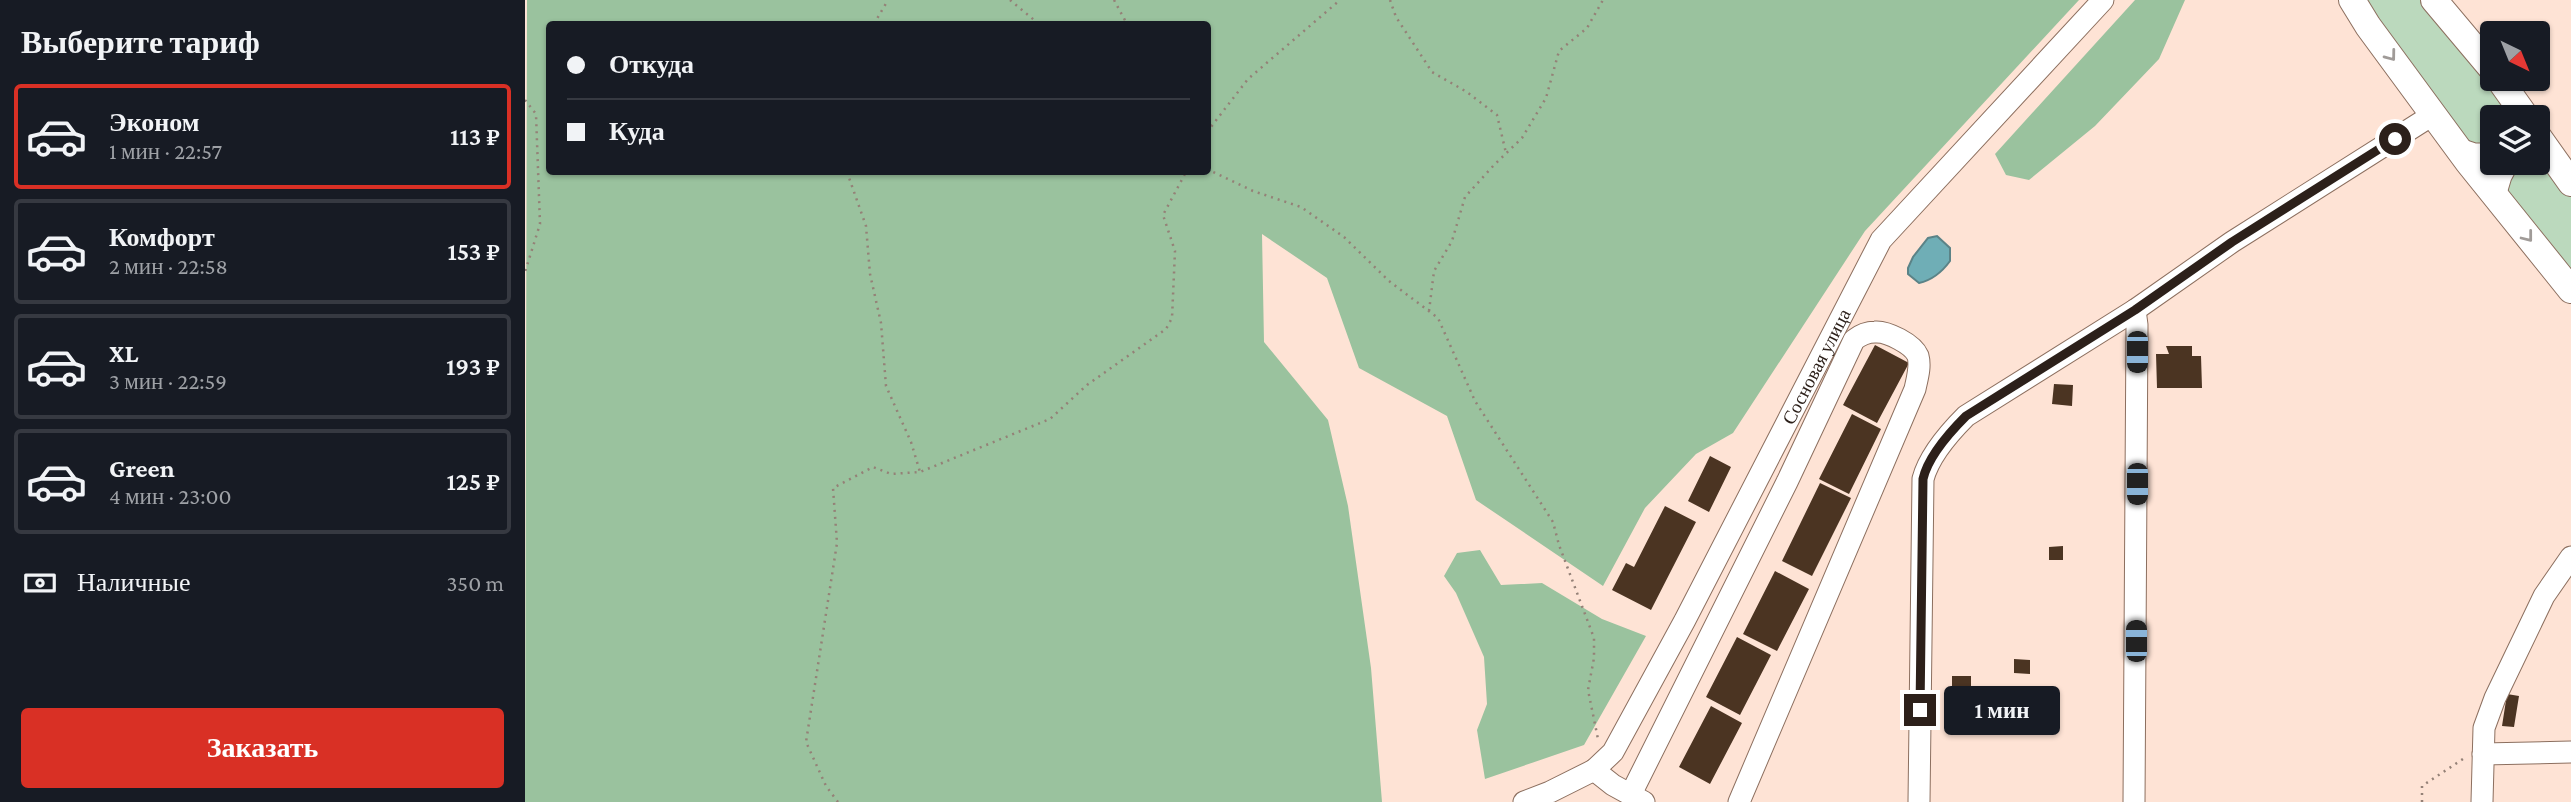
<!DOCTYPE html>
<html lang="ru">
<head>
<meta charset="utf-8">
<style>
  body { margin:0; font-family:"Crimson Pro",serif; background:#20242c; color:#f1f3f6; height:100vh; display:flex; flex-direction:column; font-size:26px; white-space:nowrap }
  * { box-sizing:border-box; margin:0 }
  p { font-size:23px; color:#9ea1a6 }
  .icon { flex:none; width:38px; height:38px; fill:none; stroke:currentColor; stroke-width:2; stroke-linecap:round; stroke-linejoin:round }
  .map { position:relative; flex:1; overflow:hidden }
  .drawer { display:flex; flex-direction:column; background:#171b24; width:525px }
  .drawer>* { flex:none }
  .hud { position:absolute; left:21px; top:21px; width:665px; height:154px; border-radius:7px; box-shadow:0 2px 5px #0004; display:grid; align-content:center; height:154px; padding:0 21px; background:#171b24 }
  .needle { width:46px; rotate:137deg }
  .controls { position:absolute; left:1955px; top:21px; display:grid; gap:14px }
  .controls a { display:grid; place-items:center; width:70px; height:70px; border-radius:7px; background:#171b24; box-shadow:0 2px 5px #0004; font-size:35px }
  .end { position:absolute; width:32px; height:32px; margin:-16px; border:9px solid #2c201a; background:#fff; box-shadow:0 0 0 4px #fff }
  .from { border-radius:50% }
  .bubble { position:absolute; height:49px; border-radius:7px; background:#171b24; box-shadow:0 2px 5px #0004; font-size:23px; font-weight:600; line-height:49px; text-align:center }
  .car { position:absolute; width:21px; height:42px; margin:-21px -10px; border-radius:9px; box-shadow:0 0 5px 2px #0007; background:linear-gradient(#222 24%,#8ab4d8 0 40%,#222 0 76%,#8ab4d8 0 86%,#222 0) }
  .hud b { display:flex; align-items:center; gap:24px; height:66px; font-size:26px }
  .hud b+b { border-top:2px solid #363941 }
  .hud i { width:18px; height:18px; background:#f1f3f6 }
  ul { padding:0; list-style:none }
  li { display:flex; align-items:center; gap:21px; height:105px; margin:0 14px 10px; padding:0 7px; border:4px solid #363941; border-radius:7px }
  li div { flex:1 }
  li b { display:block; font-size:26px }
  li em { font-style:normal; font-weight:600 }
  li.current { border-color:#d93025 }
  li>.icon { width:63px; height:63px; stroke-width:1.5 }
  h2 { padding:0 21px; font-size:32px; line-height:84px }
  .pay { display:flex; align-items:center; gap:18px; height:77px; padding:0 21px; font-size:26px }
  .pay p { margin-inline-start:auto }
  .action { display:flex; gap:14px; margin-top:auto; padding:14px 21px }
  .action a { flex:1; height:80px; border-radius:7px; background:#d93025; color:#fff; font-size:28px; font-weight:600; line-height:80px; text-align:center }
  main { display:flex; flex:1; min-height:0 }
  .map>svg:first-child { display:block }
  .green { fill:#bbd9bd }
  .forest { fill:#9ac29e; fill-rule:evenodd }
  .water { fill:#6faeb6; stroke:#5b8387; stroke-width:2 }
  .building { fill:#4b3422 }
  .lines { fill:none; stroke-linecap:round; stroke-linejoin:round }
  .minor-casing { stroke:#8c6f5f; stroke-width:23 }
  .major-casing { stroke:#8c6f5f; stroke-width:28 }
  .path { stroke:#948177; stroke-width:2.5; stroke-dasharray:2 5; stroke-linecap:butt }
  .minor { stroke:#fff; stroke-width:21 }
  .major { stroke:#fff; stroke-width:26 }
  .oneway { stroke:#a09b98 }
  .route { stroke:#2c201a; stroke-width:9 }
  .labels { text-anchor:middle; dominant-baseline:central; stroke-width:7; stroke-linejoin:round; paint-order:stroke }
  .street-label { font-size:19px; fill:#2c201a; stroke:#fee3d5 }
</style>
</head>
<body>
<main>
<section class="drawer">
<h2>Выберите тариф</h2>
<ul>
<li class="current"><svg class="icon" aria-label="car" viewBox="0 0 24 24"><path d="M5 17H2v-5l4-1 3-4h7l3 4 3 1v5h-3M9 17h6M6 11h13"/><circle cx="7" cy="17" r="2"/><circle cx="17" cy="17" r="2"/></svg><div><b>Эконом</b><p>1 мин · 22:57</p></div><em>113 ₽</em></li>
<li><svg class="icon" aria-label="car" viewBox="0 0 24 24"><path d="M5 17H2v-5l4-1 3-4h7l3 4 3 1v5h-3M9 17h6M6 11h13"/><circle cx="7" cy="17" r="2"/><circle cx="17" cy="17" r="2"/></svg><div><b>Комфорт</b><p>2 мин · 22:58</p></div><em>153 ₽</em></li>
<li><svg class="icon" aria-label="car" viewBox="0 0 24 24"><path d="M5 17H2v-5l4-1 3-4h7l3 4 3 1v5h-3M9 17h6M6 11h13"/><circle cx="7" cy="17" r="2"/><circle cx="17" cy="17" r="2"/></svg><div><b>XL</b><p>3 мин · 22:59</p></div><em>193 ₽</em></li>
<li><svg class="icon" aria-label="car" viewBox="0 0 24 24"><path d="M5 17H2v-5l4-1 3-4h7l3 4 3 1v5h-3M9 17h6M6 11h13"/><circle cx="7" cy="17" r="2"/><circle cx="17" cy="17" r="2"/></svg><div><b>Green</b><p>4 мин · 23:00</p></div><em>125 ₽</em></li>
</ul>
<div class="pay"><svg class="icon" aria-label="cash" viewBox="0 0 24 24"><path d="M3 7h18v10H3z"/><circle cx="12" cy="12" r="2"/></svg>Наличные<p>350 m</p></div>
<div class="action"><a>Заказать</a></div>
</section>
<div class="map">
<svg width="2046" height="802" viewBox="0 0 2046 802">
  <rect width="100%" height="100%" fill="#fee3d5"/>
  <!-- green -->
  <path class="green" d="M1831 0H1906L1988 117H1967V150H1948Z
    M2013 156 2046 191V282L1984 207 1978 182 1990 163H2012Z"/>
  <!-- forest -->
  <path class="forest" d="M2 0H1554L1340 231 1208 433 1171 454 1120 508 1078 586 951 500 922 416 834 368 802 278 737 234 739 342 803 420 823 506 846 668 857 802H0ZM682 24V172H24V24Z
    M1610 0H1660L1634 59 1570 126 1504 180 1481 175 1470 154Z
    M955 550 976 585 1017 583 1077 619 1121 636 1059 745 960 779 952 730 962 704 959 657 931 593 919 576 932 553Z"/>
  <!-- water -->
  <path class="water" d="M1412 236 1425 248V261C1417 272 1408 280 1394 283L1383 274V268L1388 257 1403 238Z"/>
  <!-- building -->
  <path class="building" d="M1350 345 1384 363 1352 423 1318 405Z
    M1641 346H1667V356H1676L1677 388H1632L1631 354H1644Z
    M1529 384 1548 385 1547 406 1527 404Z
    M1327 414 1356 429 1324 494 1294 479Z
    M1185 456 1206 467 1184 512 1163 501Z
    M1295 483 1326 498 1287 576 1257 561Z
    M1140 506 1171 522 1126 610 1087 590 1101 563 1109 567Z
    M1538 546V560H1524V547Z
    M1250 571 1284 589 1252 651 1218 634Z
    M1212 637 1246 655 1215 715 1181 697Z
    M1489 659 1505 660V674L1489 673Z
    M1427 676H1446V687H1462V720H1427Z
    M1982 694 1994 696 1989 727 1977 726Z
    M1186 706 1217 723 1185 784 1154 767Z"/>
  <g class="lines">
    <!-- minor casing -->
    <g class="minor-casing">
      <g id="minor">
        <path d="M1934 149 1949 154H1967"/>
        <path d="M1970 196 1976 176 1983 163"/>
        <path d="M1958 754 2046 752"/>
        <path d="M1069 770 1088 785 1119 802"/>
        <path d="M1106 794 1262 482 1329 340C1334 336 1342 332 1350 332 1362 331 1388 344 1393 356 1396 367 1392 379 1390 389L1214 802"/>
        <path id="s1" d="M999 802 1025 792 1069 770 1088 752 1160 620 1356 240 1578 0"/>
        <path d="M1394 802 1398 479C1404 456 1425 432 1441 416L1610 310 1707 242 1909 114"/>
        <path d="M1609 802 1612 325 1610 310"/>
        <path d="M1957 802 1959 728 1970 698 2019 596 2046 557"/>
      </g>
    </g>
    <!-- major casing -->
    <g class="major-casing">
      <path id="major" d="M1827 0 1843 26 1943 162 2046 290
        M1909 0 1967 69
        M1974 79 2001 117
        M2012 135 2046 183"/>
    </g>
    <!-- path -->
    <path class="path" d="M485 0 514 24
      M589 0 602 24
      M865 0 871 17 907 72 942 92 972 115 981 153
      M349 24 363 0
      M0 100 11 114 15 224 0 272
      M682 132 723 79 815 0
      M682 169 728 191 776 207 819 237 864 281 913 318 950 401 1028 522 1034 545 1069 638V658L1063 690 1073 739
      M322 172 341 226 345 274 356 323 361 386 386 442 395 472
      M904 311 909 271 927 241 940 197 969 165 997 138 1021 98 1034 51 1062 28 1078 0
      M313 802 301 786 281 742 312 543 308 488 348 467 366 474 395 472 525 419 562 385 641 329 647 318 650 251 638 215 661 172
      M1897 802V786L1941 757"/>
    <!-- minor -->
    <use href="#minor" class="minor"/>
    <!-- major -->
    <use href="#major" class="major"/>
  </g>
  <!-- one-way arrows -->
  <defs><path id="oneway-chevron" d="M-2-3.5L2.5 0L-2 3.5" fill="none" stroke-width="1.6" stroke-linecap="round" stroke-linejoin="round" transform="scale(1.75)"/></defs>
  <g class="oneway">
    <use href="#oneway-chevron" transform="translate(1866 56) rotate(53)"/>
    <use href="#oneway-chevron" transform="translate(2003 237) rotate(52)"/>
  </g>
  <g class="lines">
    <!-- route -->
    <path class="route" d="M1395 710 1398 479C1403 457 1425 432 1441 416L1610 310 1707 242 1870 139"/>
  </g>
  <g class="labels">
    <!-- street labels -->
    <g class="street-label">
      <text stroke="none"><textPath href="#s1" startOffset="539">Сосновая улица</textPath></text>
    </g>
  </g>
</svg>
<div class="controls">
<a><svg class="needle" viewBox="-14 -14 28 28"><path d="M0-13l5 13h-10z" fill="#e53935"/><path d="M0 13l5-13h-10z" fill="#9ea1a6"/></svg></a>
<a><svg class="icon" aria-label="layers" viewBox="0 0 24 24"><path d="M12 4l9 5-9 5-9-5zM3 14l9 5 9-5"/></svg></a>
</div>
<i class="end from" style="left:1870px;top:139px"></i>
<i class="end" style="left:1395px;top:710px"></i>
<div class="bubble" style="left:1419px;top:686px;width:116px">1 мин</div>
<i class="car" style="left:1612px;top:352px;rotate:180deg"></i>
<i class="car" style="left:1612px;top:484px;rotate:180deg"></i>
<i class="car" style="left:1611px;top:641px;rotate:0deg"></i>
<div class="hud">
<b><i class="from"></i>Откуда</b>
<b><i></i>Куда</b>
</div>
</div>
</main>
</body>
</html>
